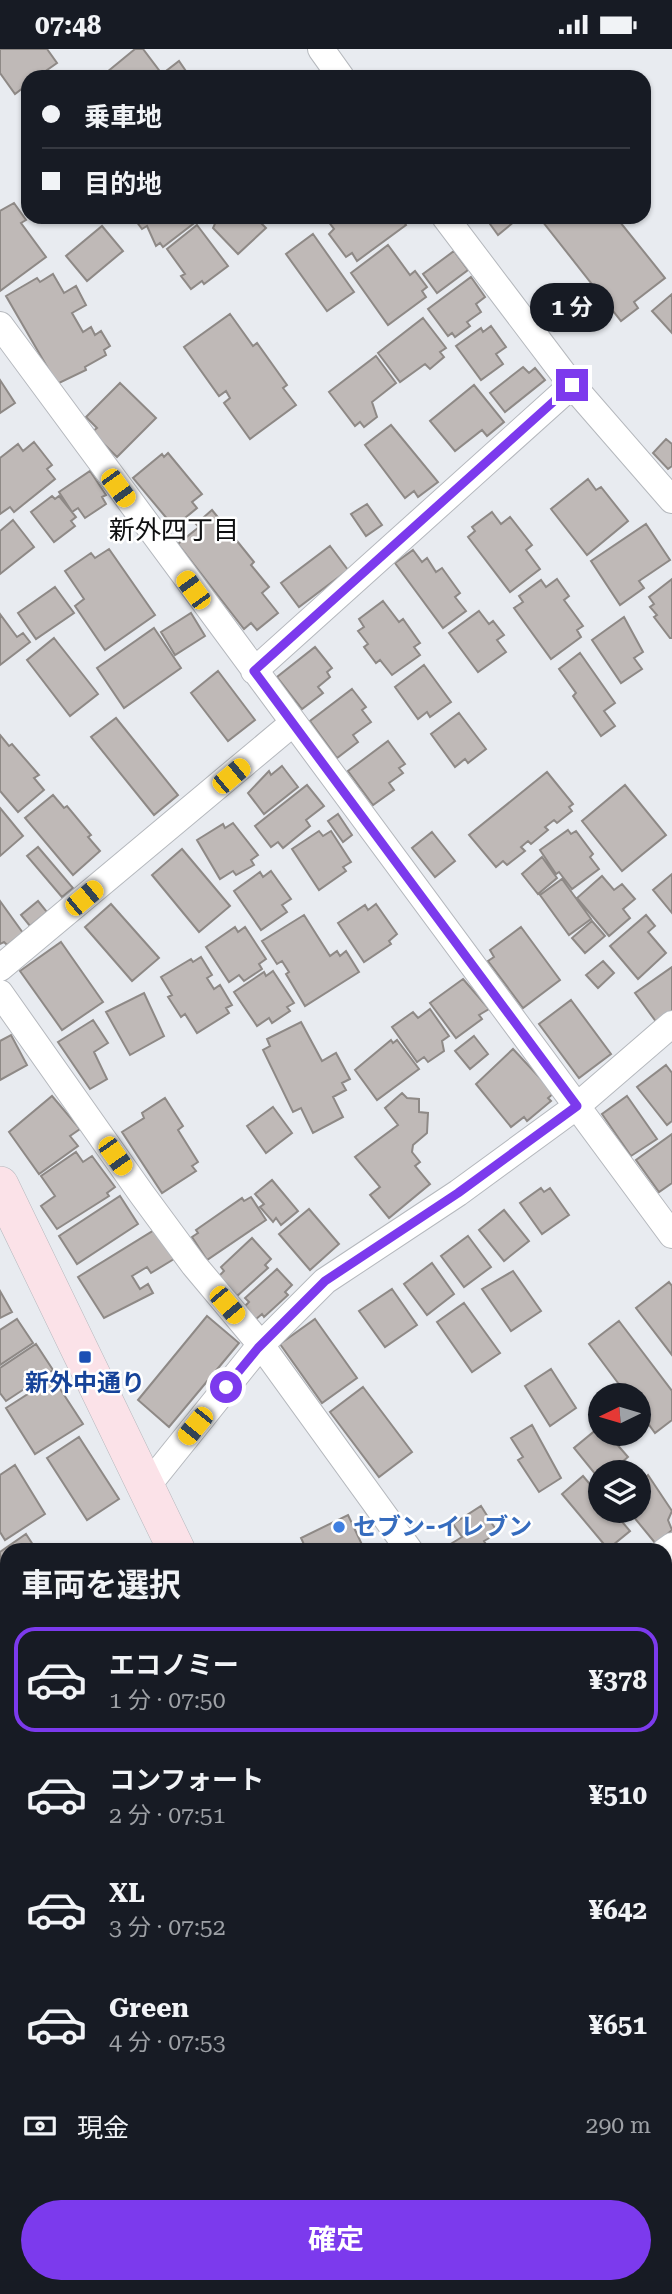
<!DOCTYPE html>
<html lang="ja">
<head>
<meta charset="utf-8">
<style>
  body { margin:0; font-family:"Roboto Serif","Noto Sans JP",serif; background:#242831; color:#f1f3f6; height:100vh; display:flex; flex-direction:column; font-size:26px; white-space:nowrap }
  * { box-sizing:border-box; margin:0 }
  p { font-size:23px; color:#9ea1a6 }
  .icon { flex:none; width:38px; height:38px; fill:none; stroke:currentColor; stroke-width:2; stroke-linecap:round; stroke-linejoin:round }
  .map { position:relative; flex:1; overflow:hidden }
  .panel { position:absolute; left:0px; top:1494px; width:672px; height:751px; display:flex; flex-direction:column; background:#171b24; border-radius:21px 21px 0 0; box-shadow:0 2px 5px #0004 }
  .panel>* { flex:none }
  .guide { position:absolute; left:21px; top:21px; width:630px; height:154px; border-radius:21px; box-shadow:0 2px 5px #0004; display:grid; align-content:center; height:154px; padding:0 21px; background:#171b24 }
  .needle { width:46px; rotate:265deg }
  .buttons { position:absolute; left:588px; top:1334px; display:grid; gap:14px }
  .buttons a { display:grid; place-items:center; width:63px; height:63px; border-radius:50%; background:#171b24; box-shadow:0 2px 5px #0004; font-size:35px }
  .end { position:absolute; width:32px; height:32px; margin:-16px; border:9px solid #7c3aed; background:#fff; box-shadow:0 0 0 4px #fff }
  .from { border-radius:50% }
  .bubble { position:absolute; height:49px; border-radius:24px; background:#171b24; box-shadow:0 2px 5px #0004; font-size:23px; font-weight:700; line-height:49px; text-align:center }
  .car { position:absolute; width:21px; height:42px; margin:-21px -10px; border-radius:9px; box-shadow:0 0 5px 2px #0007; background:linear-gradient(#f5c518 24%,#345 0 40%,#f5c518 0 76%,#345 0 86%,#f5c518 0) }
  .guide b { display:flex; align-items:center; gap:24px; height:66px; font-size:26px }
  .guide b+b { border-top:2px solid #363941 }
  .guide i { width:18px; height:18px; background:#f1f3f6 }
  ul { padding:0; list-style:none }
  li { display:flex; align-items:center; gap:21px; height:105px; margin:0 14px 10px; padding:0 7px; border:4px solid transparent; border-radius:21px }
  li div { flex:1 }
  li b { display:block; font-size:26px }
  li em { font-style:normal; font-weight:700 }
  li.selected { border-color:#7c3aed }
  li>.icon { width:63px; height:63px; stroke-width:1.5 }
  h2 { padding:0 21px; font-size:32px; line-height:84px }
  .pay { display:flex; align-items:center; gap:18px; height:77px; padding:0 21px; font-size:26px }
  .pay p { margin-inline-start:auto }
  .primary-button { display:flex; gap:14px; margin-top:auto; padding:14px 21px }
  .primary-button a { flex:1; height:80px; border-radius:42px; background:#7c3aed; color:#fff; font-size:28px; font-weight:700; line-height:80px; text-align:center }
  .status { display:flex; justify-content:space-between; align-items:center; height:49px; padding:0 35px; background:#171b24; direction:ltr }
  .status svg { height:19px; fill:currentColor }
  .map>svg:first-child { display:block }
  .building { fill:#bfb9b7; stroke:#8e8986; stroke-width:2 }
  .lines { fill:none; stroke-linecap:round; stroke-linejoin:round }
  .service-casing { stroke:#b5b8bd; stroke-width:14 }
  .minor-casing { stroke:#b5b8bd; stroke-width:28 }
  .secondary-casing { stroke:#b5b8bd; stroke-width:38 }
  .service { stroke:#fff; stroke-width:12 }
  .minor { stroke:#fff; stroke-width:26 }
  .secondary { stroke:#fbe2e8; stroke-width:37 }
  .route { stroke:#7c3aed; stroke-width:9 }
  .transit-dot { fill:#1a4fb4; stroke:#fff; stroke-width:2.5 }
  .shop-dot { fill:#3f7fe0; stroke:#fff; stroke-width:2.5 }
  .labels { text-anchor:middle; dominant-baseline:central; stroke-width:5; stroke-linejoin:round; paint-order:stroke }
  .transit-label { font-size:24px; font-weight:bold; fill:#164399; stroke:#fff }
  .shop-label { font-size:24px; font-weight:bold; fill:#366cbe; stroke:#fff; text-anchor:start }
  .neighbourhood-label { font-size:26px; fill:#0f1011; stroke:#fff }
</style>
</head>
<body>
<div class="status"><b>07:48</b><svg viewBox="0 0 49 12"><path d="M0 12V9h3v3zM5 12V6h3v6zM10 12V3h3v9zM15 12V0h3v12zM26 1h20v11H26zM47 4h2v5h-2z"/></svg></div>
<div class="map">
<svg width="672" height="2245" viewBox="0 0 672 2245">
  <rect width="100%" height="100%" fill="#e8ebf0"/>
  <!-- building -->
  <path class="building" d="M0 0H47L57 14 37 28H28V35L15 45 0 24Z
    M135 0H143L162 25 179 12 190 28H101Z
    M14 154 26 171 21 174 46 208 0 242V162Z
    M133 168H188L193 175 163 198 160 194 156 197 147 177 142 180Z
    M218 168H255L266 179 238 205 213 179Z
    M325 168H400L406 176 357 212 352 204 346 208 329 185 334 180Z
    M499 168H520L498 186 490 175Z
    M539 168H616L665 229 634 253 638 259 621 272Z
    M197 176 228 217 204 235 202 232 191 240 181 227 185 225 167 200Z
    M102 177 123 202 87 232 66 207Z
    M313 185 354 243 327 262 286 205Z
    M388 196 410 226 415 222 427 238 422 242 426 248 388 276 351 224Z
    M454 202 468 221 437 244 423 225Z
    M53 225 64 244 76 237 86 256 72 264 83 283 91 278 95 286 101 282 110 297 104 301 106 306 85 318 86 321 57 335 6 247 37 229 40 233Z
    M471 228 485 248 476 255 481 263 467 273 470 277 455 288 452 284 448 287 428 260Z
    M672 245V284L652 262Z
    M230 265 253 297 257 294 287 336 283 339 296 356 250 390 224 354 230 349 226 342 219 347 184 298Z
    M423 269 446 299 440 303 444 308 430 320 425 315 400 333 378 304Z
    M491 277 506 298 496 305 503 315 481 331 456 297 481 279 483 283Z
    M376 307 396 334 372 353 377 368 364 378 360 373 355 377 329 343Z
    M523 318 529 324 535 319 545 331 505 363 490 344Z
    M0 331 15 354 0 364Z
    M120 334 156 369 117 408 92 383 97 379 86 368Z
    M474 336 504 373 487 387 482 381 455 402 430 372Z
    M391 376 438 433 418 448 414 442 405 449 365 396Z
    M666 390 672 395V417L668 420 653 404Z
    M34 393 52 416 47 420 55 430 14 463 10 458 0 465V409L18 395 23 402Z
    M168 404 202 445 192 453 197 459 174 478 133 429 162 405 164 408Z
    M90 422 106 446 102 448 106 455 85 469 78 459 72 463 59 443Z
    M588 430 596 441 601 438 628 472 587 506 551 460Z
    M52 447 55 450 59 447 76 468 71 472 75 477 54 493 31 463Z
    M367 455 382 476 366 487 351 465Z
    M212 461 254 513 251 516 269 538 262 544 278 564 257 581 251 574 244 580 178 495 199 478 196 475Z
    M492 463 501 475 510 468 532 496 526 501 540 520 510 543 468 488 475 482 472 478Z
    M13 471 34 498 0 525V482Z
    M646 475 670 511 639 532 644 539 620 556 591 512Z
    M330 497 348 521 299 558 281 534Z
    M109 500 155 566 105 601 75 557 84 550 65 522 91 504 95 509Z
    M413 501 422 513 427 509 436 523 442 519 460 544 455 548 466 562 443 579 395 514Z
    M557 530 569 547 564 551 583 577 577 581 581 588 551 610 514 559 523 553 519 547 541 531 546 538Z
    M672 530V589H670L654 568 657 566 650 558 654 555 649 548Z
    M55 538 74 564 36 590 18 564Z
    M383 552 399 573 403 570 420 594 414 598 420 606 392 626 380 611 376 614 364 598 368 595 358 582 364 578 359 570Z
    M479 562 489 575 493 572 504 586 497 591 506 603 478 623 449 584Z
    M191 564 205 587 175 606 161 583Z
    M0 565 17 588 23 584 30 593 0 616Z
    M624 568 643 603 634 609 642 620 621 634 592 591Z
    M154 579 181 619 124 659 97 619Z
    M54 589 98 645 70 667 27 611Z
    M315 598 332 619 327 623 330 628 318 638 323 644 302 660 277 628Z
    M580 604 615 654 604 662 615 677 601 687 573 647 576 644 559 620Z
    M424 616 451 653 430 668 427 663 418 670 395 638Z
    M218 622 255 671 228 692 191 644Z
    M352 640 366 658 362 661 371 673 353 686 358 693 337 709 310 672Z
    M459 664 486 700 468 714 465 710 455 718 431 685Z
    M116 669 178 746 154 766 91 688Z
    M0 686 9 697 12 695 39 726 34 729 44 741 18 763 0 742Z
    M388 692 405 715 399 719 403 724 389 734 394 741 373 756 348 722Z
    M282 717 298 738 264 765 248 744 269 722 271 726Z
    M547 723 573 755 569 758 572 762 557 774 554 771 545 778 548 781 531 795 528 792 521 798 525 802 507 816 503 812 496 818 469 786Z
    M307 736 324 757 306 771 310 777 283 799 278 793 271 798 255 777Z
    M625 736 666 786 622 822 582 772Z
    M53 746 64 759 67 757 91 786 88 788 100 802 73 826 25 769Z
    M0 759 23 787 0 807Z
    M338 765 352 786 343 793 328 772Z
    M233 774 258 806 251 811 254 816 236 826 233 822 220 830 197 791 223 775 225 779Z
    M568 781 571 785 576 782 593 805 590 808 599 820 572 840 559 823 556 825 540 801Z
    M319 782 323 787 331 782 351 813 343 818 346 822 319 841 292 800Z
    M432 783 455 812 435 828 412 799Z
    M38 798 73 839 62 848 27 807Z
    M182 800 230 857 199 883 152 826Z
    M542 808 557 829 538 845 522 825Z
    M271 822 291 850 282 856 287 863 261 881 234 842 260 823 263 828Z
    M672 825V864L653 841Z
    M602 827 614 841 622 835 635 850 623 860 630 869 609 887 577 849Z
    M562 830 591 870 569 886 540 846Z
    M0 852 23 884 7 896 4 893 0 895Z
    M38 852 47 863 30 877 21 866Z
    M111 855 159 909 132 932 85 878Z
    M376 855 397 885 389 892 391 895 364 913 338 874 365 856 368 861Z
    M304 866 330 907 337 902 340 907 346 902 359 923 305 957 286 925 289 923 282 912 277 915 262 892Z
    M646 866 655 877 648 883 666 904 638 930 610 897Z
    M592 872 605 887 585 904 572 889Z
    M235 878 238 883 245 878 266 910 259 915 262 920 244 932 239 926 229 933 206 898Z
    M521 878 560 931 523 959 488 912 494 908 490 901Z
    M61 893 103 953 62 981 20 922Z
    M201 908 212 926 207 929 214 940 220 936 232 956 226 959 229 964 197 984 185 965 181 968 168 948 172 946 161 928 191 910 193 913Z
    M603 912 614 924 598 939 586 926Z
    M672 918V964L657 974 635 944Z
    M273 922 294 954 287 958 290 962 272 974 269 969 257 977 234 943 264 923 266 927Z
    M463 930 489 960 479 966 482 970 456 989 430 954Z
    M144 944 164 987 130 1006 106 963Z
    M571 951 611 1005 579 1029 539 975Z
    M430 960 449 987 442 992 444 1002 428 1013 424 1008 417 1013 392 978 413 963 418 969Z
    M93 971 108 994 94 1003 107 1030 90 1040 58 993Z
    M301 973 322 1012 336 1004 350 1030 342 1034 346 1041 333 1048 343 1068 313 1084 301 1059 293 1063 263 1001 270 997 267 990Z
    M11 986 27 1016 0 1031V992Z
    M474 987 488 1005 470 1020 455 1002Z
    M391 991 393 994 397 991 419 1020 377 1051 355 1021Z
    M513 1000 554 1044 548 1049 551 1052 527 1072 524 1068 511 1078 476 1035Z
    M666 1016 672 1024V1072L667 1076 637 1038Z
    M402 1044 407 1049 419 1050V1063L428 1064 427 1084 413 1096 412 1103 420 1113 415 1117 430 1135 389 1169 370 1146 380 1138 355 1108 398 1076 385 1059Z
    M52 1047 80 1080 70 1087 78 1097 39 1125 9 1083Z
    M627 1047 657 1090 631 1107 602 1065Z
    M165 1049 183 1077 178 1081 198 1113 192 1117 196 1122 162 1144 122 1083 144 1069 142 1064Z
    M273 1058 292 1084 266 1104 247 1077Z
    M672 1085V1134L659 1143 636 1111Z
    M76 1103 83 1113 92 1107 115 1138 107 1144 109 1147 57 1180 41 1157 55 1147 41 1127Z
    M272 1131 298 1162 281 1176 276 1169 273 1173 260 1158 264 1155 255 1145Z
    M541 1139 544 1143 550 1139 569 1166 542 1185 520 1154Z
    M120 1147 138 1175 77 1215 59 1187Z
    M251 1148 266 1171 207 1211 192 1188 198 1184 196 1181 242 1149 244 1152Z
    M309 1160 339 1195 310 1221 279 1185Z
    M504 1161 529 1192 504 1212 479 1181Z
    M156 1180 174 1210 151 1224 147 1218 132 1227 140 1240 148 1235 153 1244 104 1269 78 1228Z
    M468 1187 491 1218 464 1238 441 1207Z
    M252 1189 271 1210 265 1216 268 1219 237 1247 219 1227 224 1222 221 1218Z
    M432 1214 454 1245 427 1266 404 1235Z
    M277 1220 292 1236 285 1243 288 1246 264 1268 262 1265 255 1271 243 1259 249 1253 245 1249Z
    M513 1222 541 1262 511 1282 482 1240Z
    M669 1233 672 1237V1306L636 1259Z
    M392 1240 417 1276 385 1298 359 1262Z
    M0 1242 12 1263 0 1269Z
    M464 1254 500 1304 472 1323 437 1273Z
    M207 1267 239 1294 169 1378 138 1351Z
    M17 1270 33 1294 0 1316V1281Z
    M315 1270 357 1329 322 1354 280 1295Z
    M619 1272 672 1342V1371L655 1384 639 1362V1346H627L589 1295Z
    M36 1295 53 1321 6 1352 0 1344V1319Z
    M551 1320 576 1359 550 1377 525 1337Z
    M53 1329 83 1375 35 1405 6 1359Z
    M363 1338 412 1403 379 1428 330 1363Z
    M532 1376 561 1429 539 1443 518 1411 523 1408 511 1389Z
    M597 1380 604 1388 608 1385 628 1408 621 1414 628 1423H600V1431L574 1399Z
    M79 1388 119 1450 87 1471 47 1409Z
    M15 1416 45 1465 5 1491 0 1483V1426Z
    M648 1426 672 1462 668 1471 672 1481 656 1495 628 1461H639V1435Z
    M583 1427 600 1447V1461H612L630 1482 608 1500 562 1445Z
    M481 1457 498 1484 484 1492 490 1502H446L444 1499 462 1488 453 1475Z
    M348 1466 365 1502H307L301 1489Z
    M26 1485 37 1502H7V1526L0 1516V1503Z
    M672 1531V1566L665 1571V1532L667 1535Z
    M672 1573V1614L665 1604V1578Z
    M665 1696 672 1707V1754L665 1759Z
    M7 1740V1797L0 1786V1745Z
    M672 1760V1818L665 1807V1764Z
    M672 1963V2048L668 2042 665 2044V1969Z
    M7 2033V2077L0 2082V2038Z
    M668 2112 672 2117V2220L665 2210V2114Z
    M0 2173 7 2182V2193L0 2198Z
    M9 2238H64L68 2243 14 2245Z
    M121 2238H181L186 2245H123L125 2243Z
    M194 2238H235L226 2245H199Z
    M290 2238H358L359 2240 356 2245H293Z"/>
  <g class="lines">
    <!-- service casing -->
    <g class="service-casing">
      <path id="service" d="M0 2129 7 2137"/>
    </g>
    <!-- minor casing -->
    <g class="minor-casing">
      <path id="minor" d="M321 0 341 28
        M445 168 572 336 672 451
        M0 276 672 1186
        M254 622 572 336
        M0 919 293 674
        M0 944 141 1144 194 1216 261 1296 410 1502
        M148 1436 258 1299 325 1232 458 1144 577 1057 672 975
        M665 1502 672 1497
        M0 1705 7 1700
        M665 1836 672 1845
        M246 2245 256 2238"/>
    </g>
    <!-- secondary casing -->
    <g class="secondary-casing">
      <path id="secondary" d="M0 1136 177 1502
        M536 2238 540 2245"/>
    </g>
    <!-- service -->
    <use href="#service" class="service"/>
    <!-- minor -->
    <use href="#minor" class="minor"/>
    <!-- secondary -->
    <use href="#secondary" class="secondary"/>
  </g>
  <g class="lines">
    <!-- route -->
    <path class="route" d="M226 1338 258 1299 325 1232 458 1144 577 1057 254 622 572 336"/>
  </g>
  <!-- markers -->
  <rect class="transit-dot" x="78" y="1301" width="14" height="14" rx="3.5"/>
  <circle class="shop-dot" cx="339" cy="1478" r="7"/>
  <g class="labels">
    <!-- transit labels -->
    <g class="transit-label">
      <text x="85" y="1334">新外中通り</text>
    </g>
    <!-- shop labels -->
    <g class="shop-label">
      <text x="353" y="1478">セブン-イレブン</text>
    </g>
    <!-- neighbourhood labels -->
    <g class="neighbourhood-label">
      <text x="174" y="481">新外四丁目</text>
    </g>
  </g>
</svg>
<div class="buttons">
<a><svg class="needle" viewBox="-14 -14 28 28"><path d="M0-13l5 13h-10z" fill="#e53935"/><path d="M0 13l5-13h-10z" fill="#9ea1a6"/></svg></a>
<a><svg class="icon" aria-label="layers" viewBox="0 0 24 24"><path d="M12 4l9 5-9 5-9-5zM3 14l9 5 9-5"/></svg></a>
</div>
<i class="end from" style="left:226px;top:1338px"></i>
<i class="end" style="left:572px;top:336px"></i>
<div class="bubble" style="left:530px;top:234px;width:84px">1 分</div>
<i class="car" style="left:118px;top:439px;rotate:144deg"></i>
<i class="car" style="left:193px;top:541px;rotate:324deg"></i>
<i class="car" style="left:231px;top:727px;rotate:50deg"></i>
<i class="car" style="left:84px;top:849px;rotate:50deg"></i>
<i class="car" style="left:115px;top:1107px;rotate:145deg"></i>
<i class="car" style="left:227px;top:1256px;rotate:140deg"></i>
<i class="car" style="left:195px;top:1377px;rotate:219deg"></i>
<div class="guide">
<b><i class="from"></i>乗車地</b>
<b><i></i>目的地</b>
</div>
<section class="panel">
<h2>車両を選択</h2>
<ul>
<li class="selected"><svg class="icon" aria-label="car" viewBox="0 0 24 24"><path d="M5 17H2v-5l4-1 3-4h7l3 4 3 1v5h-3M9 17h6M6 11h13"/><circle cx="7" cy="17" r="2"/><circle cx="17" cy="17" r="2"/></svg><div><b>エコノミー</b><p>1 分 · 07:50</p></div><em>¥378</em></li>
<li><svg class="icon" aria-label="car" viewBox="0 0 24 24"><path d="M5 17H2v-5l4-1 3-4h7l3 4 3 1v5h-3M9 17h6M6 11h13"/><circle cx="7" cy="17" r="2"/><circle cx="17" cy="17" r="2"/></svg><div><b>コンフォート</b><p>2 分 · 07:51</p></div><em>¥510</em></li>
<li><svg class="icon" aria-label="car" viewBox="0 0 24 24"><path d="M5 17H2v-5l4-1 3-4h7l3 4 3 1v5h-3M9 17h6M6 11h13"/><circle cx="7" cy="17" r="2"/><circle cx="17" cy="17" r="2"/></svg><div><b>XL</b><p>3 分 · 07:52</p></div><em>¥642</em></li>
<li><svg class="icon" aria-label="car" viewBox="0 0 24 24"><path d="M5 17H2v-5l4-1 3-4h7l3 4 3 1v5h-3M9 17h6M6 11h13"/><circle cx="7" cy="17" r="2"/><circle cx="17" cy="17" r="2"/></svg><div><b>Green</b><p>4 分 · 07:53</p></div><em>¥651</em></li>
</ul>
<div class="pay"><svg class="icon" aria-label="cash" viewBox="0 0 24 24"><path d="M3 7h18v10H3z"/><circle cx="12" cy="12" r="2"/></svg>現金<p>290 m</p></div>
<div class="primary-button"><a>確定</a></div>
</section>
</div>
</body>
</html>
